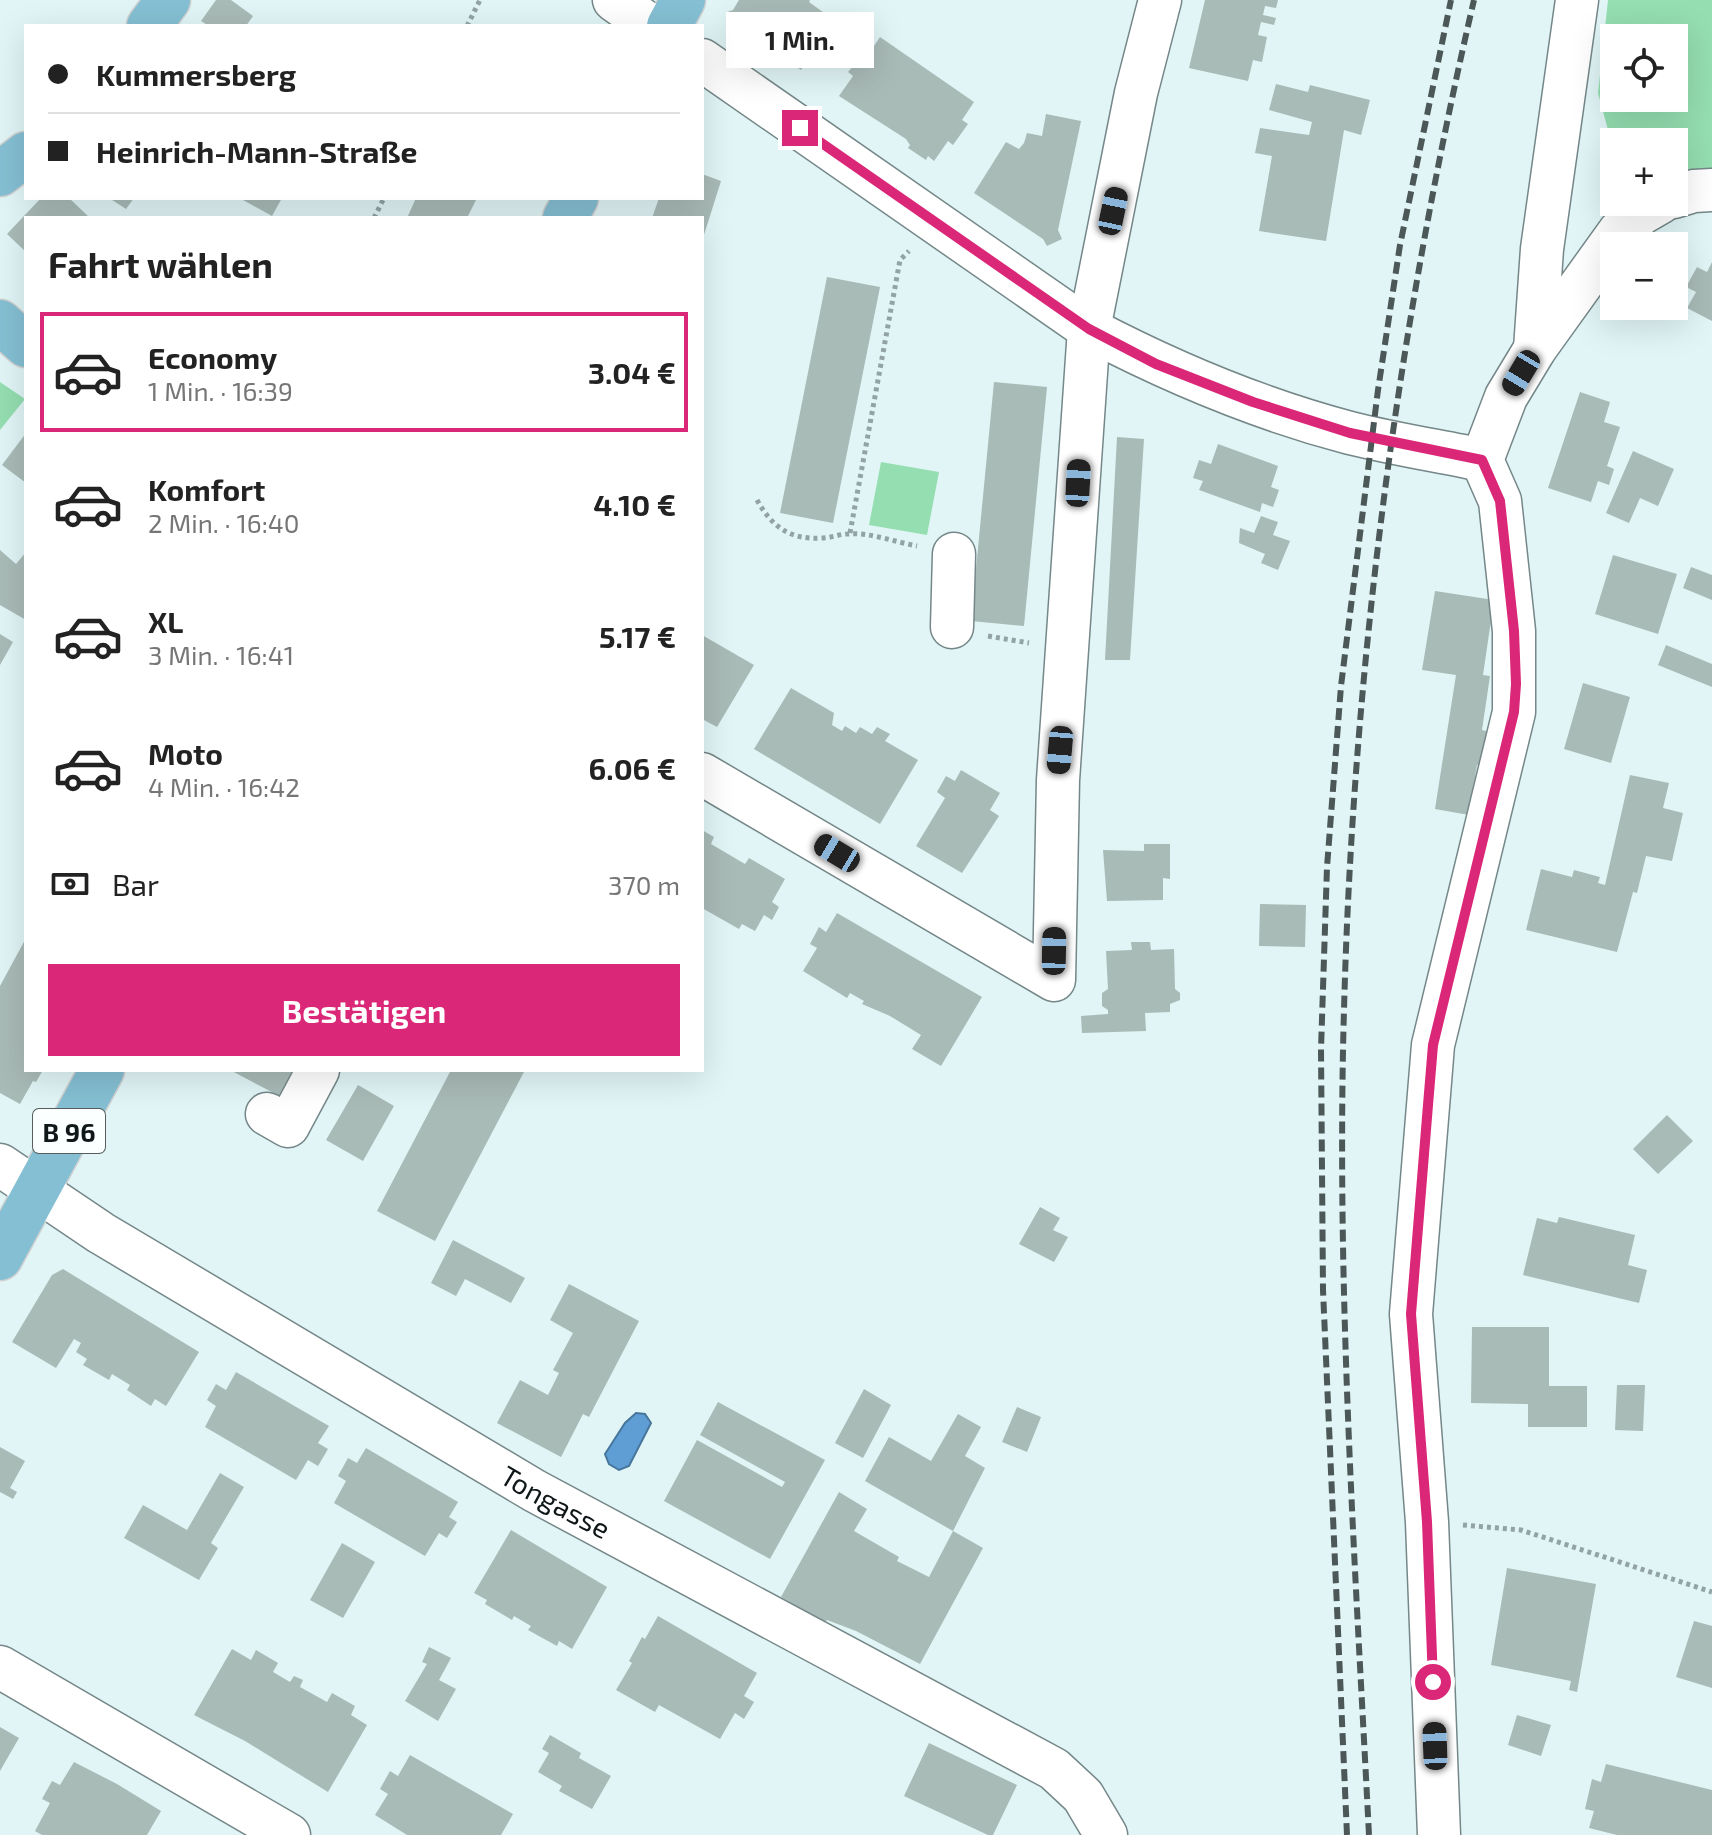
<!DOCTYPE html>
<html lang="de">
<head>
<meta charset="utf-8">
<style>
  body { margin:0; font-family:"Exo 2",sans-serif; background:#f2f2f2; color:#222; height:100vh; display:flex; flex-direction:column; font-size:30px; white-space:nowrap }
  * { box-sizing:border-box; margin:0 }
  p { font-size:26px; color:#767676 }
  .icon { flex:none; width:44px; height:44px; fill:none; stroke:currentColor; stroke-width:2; stroke-linecap:round; stroke-linejoin:round }
  .map { position:relative; flex:1; overflow:hidden }
  .sheet { position:absolute; left:24px; top:216px; width:680px; height:856px; display:flex; flex-direction:column; background:#fff; border-radius:0px; box-shadow:0 8px 32px #0002 }
  .sheet>* { flex:none }
  .top-card { position:absolute; left:24px; top:24px; width:680px; height:176px; border-radius:0px; box-shadow:0 8px 32px #0002; display:grid; align-content:center; height:176px; padding:0 24px; background:#fff }
  .buttons { position:absolute; left:1600px; top:24px; display:grid; gap:16px }
  .buttons a { display:grid; place-items:center; width:88px; height:88px; border-radius:0px; background:#fff; box-shadow:0 8px 32px #0002; font-size:40px }
  .end { position:absolute; width:36px; height:36px; margin:-18px; border:10px solid #db2777; background:#fff; box-shadow:0 0 0 4px #fff }
  .from { border-radius:50% }
  .bubble { position:absolute; height:56px; border-radius:0px; background:#fff; box-shadow:0 8px 32px #0002; font-size:26px; font-weight:700; line-height:56px; text-align:center }
  .car { position:absolute; width:24px; height:48px; margin:-24px -12px; border-radius:10px; box-shadow:0 0 6px 2px #0007; background:linear-gradient(#222 24%,#8ab4d8 0 40%,#222 0 76%,#8ab4d8 0 86%,#222 0) }
  .top-card b { display:flex; align-items:center; gap:28px; height:76px; font-size:30px }
  .top-card b+b { border-top:2px solid #e0e0e0 }
  .top-card i { width:20px; height:20px; background:#222 }
  ul { padding:0; list-style:none }
  li { display:flex; align-items:center; gap:24px; height:120px; margin:0 16px 12px; padding:0 8px; border:4px solid transparent; border-radius:0px }
  li div { flex:1 }
  li b { display:block; font-size:30px }
  li em { font-style:normal; font-weight:700 }
  li.active { border-color:#db2777 }
  li>.icon { width:72px; height:72px; stroke-width:1.5 }
  h2 { padding:0 24px; font-size:36px; line-height:96px }
  .pay { display:flex; align-items:center; gap:20px; height:88px; padding:0 24px; font-size:30px }
  .pay p { margin-inline-start:auto }
  .action { display:flex; gap:16px; margin-top:auto; padding:16px 24px }
  .action a { flex:1; height:92px; border-radius:0px; background:#db2777; color:#fff; font-size:32px; font-weight:700; line-height:92px; text-align:center }
  .map>svg:first-child { display:block }
  .green { fill:#94deb1; fill-rule:evenodd }
  .water { fill:#5f9ed4; stroke:#47769c; stroke-width:2 }
  .building { fill:#a9bbb7 }
  .lines { fill:none; stroke-linecap:round; stroke-linejoin:round }
  .minor-casing { stroke:#758788; stroke-width:45 }
  .major-casing { stroke:#cfd1d1; stroke-width:47 }
  .path { stroke:#93a3a4; stroke-width:5; stroke-dasharray:4 4; stroke-linecap:butt }
  .minor { stroke:#fff; stroke-width:42 }
  .major { stroke:#85bfd3; stroke-width:44 }
  .rail { stroke:#4c5758; stroke-width:6; stroke-dasharray:12 6; stroke-linecap:butt }
  .route { stroke:#db2777; stroke-width:10 }
  .labels { text-anchor:middle; dominant-baseline:central; stroke-width:7; stroke-linejoin:round; paint-order:stroke }
  .shield { fill:#fbffff; stroke:#565d5d; stroke-width:2 }
  .shield-label { font-size:26px; font-weight:bold; fill:#101718 }
  .street-label { font-size:28px; fill:#101718; stroke:#fbffff }
</style>
</head>
<body>
<div class="map">
<svg width="1712" height="1835" viewBox="0 0 1712 1835">
  <rect width="100%" height="100%" fill="#e1f5f6"/>
  <!-- green -->
  <path class="green" d="M1608 0H1712V171L1674 181V142H1614V152L1598 93ZM1614 38H1674V98H1614Z
    M0 382 25 399 0 430Z
    M881 462 939 472 927 535 869 525Z"/>
  <!-- water -->
  <path class="water" d="M636 1413 645 1414 651 1423 629 1466 619 1470 609 1464 605 1454 625 1423Z"/>
  <!-- building -->
  <path class="building" d="M216 0H231L253 16 246 26H209L201 21Z
    M739 0H810L809 2 834 20 801 70 739 29 730 30 727 12 733 10Z
    M1205 0H1278L1276 8 1265 6 1263 15 1276 18 1274 25 1261 22 1258 35 1267 37 1262 62 1253 60 1248 81 1189 68Z
    M880 37 974 102 962 120 968 124 953 145 948 141 934 161 928 156 926 160 908 148 910 145 906 139 839 96 853 76 848 72 864 52 868 55Z
    M1276 84 1308 92 1310 85 1370 100 1361 135 1344 130 1326 241 1259 231 1272 156 1255 153 1260 128 1309 135 1312 122 1269 110Z
    M1046 114 1081 121 1058 230 1062 239 1047 246 1043 239 974 193 1006 142 1019 149 1024 143 1027 133 1042 136Z
    M702 174 721 181 703 238 702 218H652L659 198H702Z
    M41 198H69L90 218H26V252L7 234Z
    M109 198H134L126 209Z
    M244 198H282L272 216 243 200Z
    M416 198H477L467 218H407Z
    M1712 262V321L1687 308 1696 292 1686 287 1697 267 1707 272Z
    M827 277 880 287 833 523 780 513Z
    M994 382 1047 387 1024 626 971 621Z
    M1580 392 1610 402 1604 422 1620 427 1607 466 1614 469 1609 485 1598 481 1591 502 1548 488Z
    M26 433V483L2 465Z
    M1117 437 1144 439 1130 660H1105Z
    M1218 444 1278 466 1271 487 1279 490 1273 507 1262 503 1260 512 1199 490 1203 481 1193 478 1199 460 1211 464Z
    M1633 451 1674 469 1658 506 1640 498 1629 523 1606 513Z
    M1261 516 1278 522 1273 535 1290 541 1278 570 1261 563 1265 554 1239 543 1240 528 1254 533Z
    M0 550 16 564 26 552V620L0 605Z
    M1613 555 1677 574 1658 634 1595 614Z
    M1691 567 1712 575V600L1683 588Z
    M1435 591 1494 600 1483 675 1490 676 1482 730 1490 732 1484 766 1477 765 1469 815 1435 809 1456 675 1422 670Z
    M0 634 13 642 0 665Z
    M702 635 754 665 717 727 702 719Z
    M1666 645 1712 664V687L1658 665Z
    M1583 683 1630 697 1611 763 1564 749Z
    M791 688 834 713 832 725 842 731 845 726 856 733 860 727 872 734 877 727 890 734 885 741 918 760 880 824 754 749Z
    M961 770 1000 793 990 810 999 816 962 873 916 846 945 798 937 792 946 776 955 781Z
    M1630 775 1669 783 1663 808 1683 813 1672 861 1646 856 1637 893 1633 892 1617 952 1526 930 1541 869 1572 877 1574 870 1600 877 1598 883 1605 885Z
    M702 830 714 837 711 844 745 864 749 858 785 879 772 902 779 907 772 920 764 915 755 931 742 924 739 929 702 908Z
    M1144 844H1170V879L1163 878V900L1107 901 1103 850 1144 851Z
    M1260 904 1306 905 1305 947 1259 946Z
    M837 913 982 997 941 1066 912 1049 921 1035 890 1016 862 1004 864 1001 850 993 847 998 803 971 817 948 810 944 819 927 826 932Z
    M26 938V1070H43L36 1082 33 1081 20 1104 0 1093V986Z
    M1131 942H1150L1151 950 1174 949 1175 989 1180 993V1000L1170 1004V1012L1145 1013 1146 1031 1082 1033 1081 1016 1108 1014V1010L1102 1006V993L1108 989 1106 951 1132 950Z
    M230 1070H303L287 1100Z
    M451 1070H525L435 1241 377 1211Z
    M358 1085 394 1106 363 1161 326 1140Z
    M1667 1115 1693 1141 1658 1174 1633 1149Z
    M1040 1207 1060 1218 1053 1230 1068 1237 1054 1262 1019 1244Z
    M1559 1217 1635 1235 1628 1265 1647 1270 1639 1303 1523 1275 1537 1218 1557 1223Z
    M453 1240 525 1278 511 1303 465 1279 456 1296 431 1283Z
    M63 1269 199 1352 166 1406 155 1399 151 1406 127 1390 130 1385 112 1374 109 1380 83 1365 87 1359 76 1352 81 1343 74 1339 56 1368 12 1342 52 1275Z
    M569 1284 639 1321 589 1417 583 1414 561 1457 497 1423 520 1380 548 1395 559 1373 553 1370 573 1333 550 1320Z
    M1472 1327H1549V1386H1587V1427H1528V1404L1471 1403Z
    M236 1372 329 1426 318 1443 328 1449 318 1466 308 1460 296 1480 205 1427 216 1406 207 1400 216 1384 226 1390Z
    M1617 1385H1645L1643 1431 1615 1430Z
    M864 1389 891 1405 863 1458 835 1443Z
    M718 1402 825 1460 770 1559 664 1501 697 1440 782 1487 785 1482 700 1435Z
    M1017 1407 1041 1417 1027 1452 1002 1442Z
    M958 1414 981 1427 965 1456 985 1468 953 1531 865 1481 889 1437 931 1461Z
    M0 1447 25 1461 10 1488 17 1492 13 1499 0 1492Z
    M366 1448 458 1502 449 1517 457 1522 447 1538 439 1533 425 1556 334 1503 346 1481 338 1476 348 1458 357 1463Z
    M220 1473 244 1487 211 1543 218 1548 199 1580 124 1538 143 1505 187 1530Z
    M839 1492 867 1509 854 1531 899 1557 897 1561 929 1577 953 1531 983 1548 920 1664 856 1631 827 1620 824 1623 781 1597Z
    M511 1530 607 1587 572 1649 559 1641 557 1646 528 1630 531 1626 514 1616 512 1620 485 1604 487 1600 474 1593Z
    M342 1543 375 1562 343 1618 310 1600Z
    M1507 1568 1596 1584 1577 1692 1569 1690 1571 1681 1491 1665Z
    M658 1616 757 1673 744 1696 754 1702 744 1719 735 1713 720 1739 659 1705 655 1712 616 1690 632 1663 629 1661 642 1637 645 1639Z
    M1694 1621 1712 1626V1688L1676 1677Z
    M429 1647 451 1658 439 1680 456 1689 438 1721 405 1701 427 1664 422 1662Z
    M232 1649 251 1660 256 1650 278 1663 273 1672 290 1682 294 1676 303 1680 300 1687 327 1702 332 1693 355 1706 351 1715 367 1725 328 1792 245 1741 194 1715Z
    M1517 1715 1551 1725 1541 1756 1508 1745Z
    M0 1727 19 1738 0 1771Z
    M550 1735 581 1753 579 1758 611 1776 592 1809 559 1791 562 1786 538 1772 549 1753 542 1749Z
    M929 1743 1017 1785 993 1835H988L904 1796Z
    M410 1755 513 1814 501 1835H407L375 1815 388 1794 380 1789 390 1771 398 1776Z
    M74 1762 117 1784 161 1811 147 1835H42L35 1831 50 1803 42 1799 52 1781 60 1785Z
    M1606 1764 1712 1790V1835H1617L1589 1828 1594 1811 1585 1809 1592 1779 1601 1782Z"/>
  <g class="lines">
    <!-- minor casing -->
    <g class="minor-casing">
      <g id="minor">
        <path d="M614 0 651 26"/>
        <path d="M702 60 1089 329C1173 373 1259 409 1350 433 1394 444 1439 451 1482 460"/>
        <path d="M1674 197 1694 191 1712 190"/>
        <path d="M1535 349 1542 249 1577 0"/>
        <path d="M952 627 954 554"/>
        <path d="M702 774 1054 980 1058 780 1089 329 1136 93 1160 0"/>
        <path d="M267 1114 288 1126 318 1070"/>
        <path id="s1" d="M0 1165 101 1233 535 1491 1054 1769 1083 1796 1106 1835"/>
        <path d="M0 1667 289 1835"/>
        <path d="M1439 1835 1427 1522 1411 1314 1433 1045 1514 712V631L1500 501 1482 460 1506 397 1535 349 1619 232 1642 213 1661 202"/>
      </g>
    </g>
    <!-- major casing -->
    <g class="major-casing">
      <path id="major" d="M149 26 168 0
        M669 26 683 0
        M0 174 26 154
        M565 218 576 198
        M0 322 26 345
        M0 1258 102 1070"/>
    </g>
    <!-- path -->
    <path class="path" d="M467 26 480 0
      M374 218 384 198
      M757 500C772 527 790 540 822 538 831 538 839 534 848 534 869 532 895 542 917 546
      M850 533 900 260 909 251
      M988 636 1029 643
      M1463 1525 1521 1530 1712 1592"/>
    <!-- minor -->
    <use href="#minor" class="minor"/>
    <!-- major -->
    <use href="#major" class="major"/>
    <!-- rail -->
    <path class="rail" d="M1347 1835 1323 1290 1321 1049 1327 867 1341 686 1378 390 1400 245 1451 0
      M1369 1835C1355 1561 1336 1285 1344 1010 1353 671 1397 330 1474 0"/>
  </g>
  <g class="lines">
    <!-- route -->
    <path class="route" d="M800 128 1089 329 1156 364 1253 402 1350 433 1482 460 1500 501 1514 631 1516 684 1514 712 1433 1045 1428 1105 1411 1314 1427 1522 1433 1682"/>
  </g>
  <g class="labels">
    <!-- shield labels -->
    <rect class="shield" x="33" y="1109" width="72" height="44" rx="6"/>
    <g class="shield-label">
      <text x="69" y="1131">B 96</text>
    </g>
    <!-- street labels -->
    <g class="street-label">
      <text stroke="none"><textPath href="#s1" startOffset="650">Tongasse</textPath></text>
    </g>
  </g>
</svg>
<div class="buttons">
<a><svg class="icon" aria-label="locate" viewBox="0 0 24 24"><circle cx="12" cy="12" r="6"/><path d="M12 2v4M12 18v4M2 12h4M18 12h4"/></svg></a>
<a>+</a>
<a>−</a>
</div>
<i class="end from" style="left:1433px;top:1682px"></i>
<i class="end" style="left:800px;top:128px"></i>
<div class="bubble" style="left:726px;top:12px;width:148px">1 Min.</div>
<i class="car" style="left:1113px;top:211px;rotate:12deg"></i>
<i class="car" style="left:1521px;top:373px;rotate:211deg"></i>
<i class="car" style="left:1078px;top:483px;rotate:3deg"></i>
<i class="car" style="left:1060px;top:750px;rotate:185deg"></i>
<i class="car" style="left:837px;top:853px;rotate:301deg"></i>
<i class="car" style="left:1054px;top:951px;rotate:1deg"></i>
<i class="car" style="left:1435px;top:1746px;rotate:358deg"></i>
<div class="top-card">
<b><i class="from"></i>Kummersberg</b>
<b><i></i>Heinrich-Mann-Straße</b>
</div>
<section class="sheet">
<h2>Fahrt wählen</h2>
<ul>
<li class="active"><svg class="icon" aria-label="car" viewBox="0 0 24 24"><path d="M5 17H2v-5l4-1 3-4h7l3 4 3 1v5h-3M9 17h6M6 11h13"/><circle cx="7" cy="17" r="2"/><circle cx="17" cy="17" r="2"/></svg><div><b>Economy</b><p>1 Min. · 16:39</p></div><em>3.04 €</em></li>
<li><svg class="icon" aria-label="car" viewBox="0 0 24 24"><path d="M5 17H2v-5l4-1 3-4h7l3 4 3 1v5h-3M9 17h6M6 11h13"/><circle cx="7" cy="17" r="2"/><circle cx="17" cy="17" r="2"/></svg><div><b>Komfort</b><p>2 Min. · 16:40</p></div><em>4.10 €</em></li>
<li><svg class="icon" aria-label="car" viewBox="0 0 24 24"><path d="M5 17H2v-5l4-1 3-4h7l3 4 3 1v5h-3M9 17h6M6 11h13"/><circle cx="7" cy="17" r="2"/><circle cx="17" cy="17" r="2"/></svg><div><b>XL</b><p>3 Min. · 16:41</p></div><em>5.17 €</em></li>
<li><svg class="icon" aria-label="car" viewBox="0 0 24 24"><path d="M5 17H2v-5l4-1 3-4h7l3 4 3 1v5h-3M9 17h6M6 11h13"/><circle cx="7" cy="17" r="2"/><circle cx="17" cy="17" r="2"/></svg><div><b>Moto</b><p>4 Min. · 16:42</p></div><em>6.06 €</em></li>
</ul>
<div class="pay"><svg class="icon" aria-label="cash" viewBox="0 0 24 24"><path d="M3 7h18v10H3z"/><circle cx="12" cy="12" r="2"/></svg>Bar<p>370 m</p></div>
<div class="action"><a>Bestätigen</a></div>
</section>
</div>
</body>
</html>
